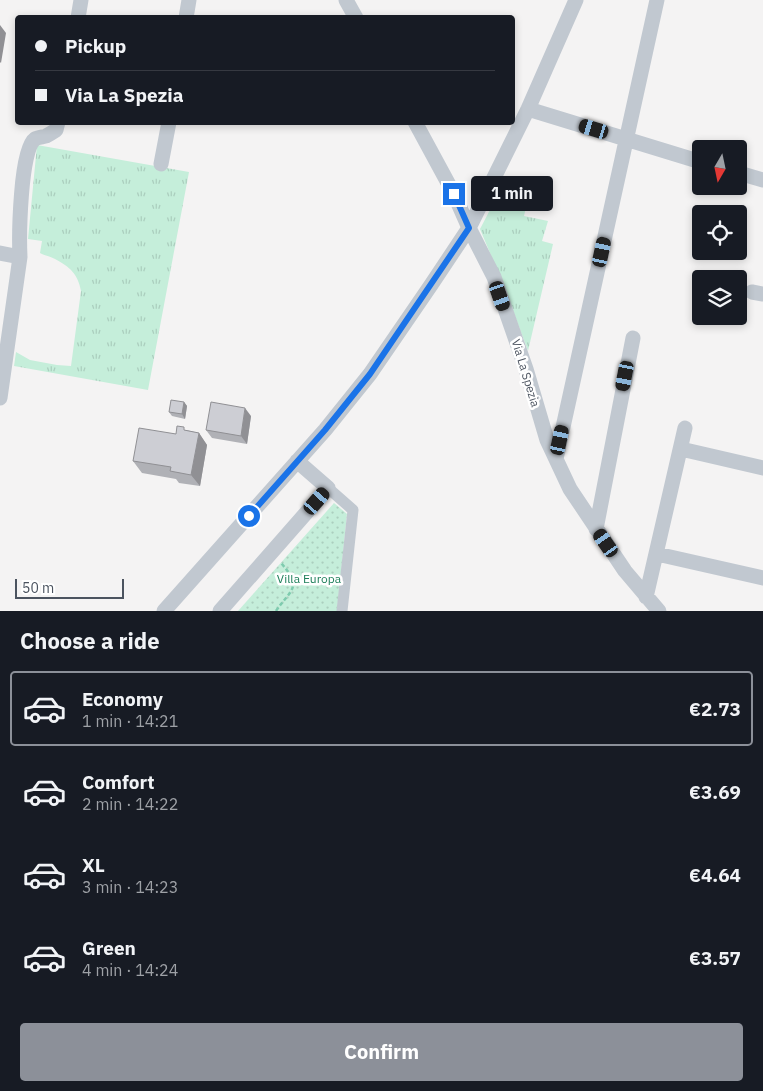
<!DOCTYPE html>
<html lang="en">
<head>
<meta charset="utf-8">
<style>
  body { margin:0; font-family:"IBM Plex Sans",sans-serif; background:#20242c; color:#f1f3f6; height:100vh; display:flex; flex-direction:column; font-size:19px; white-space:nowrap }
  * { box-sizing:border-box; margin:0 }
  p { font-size:16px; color:#9ea1a6 }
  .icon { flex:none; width:28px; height:28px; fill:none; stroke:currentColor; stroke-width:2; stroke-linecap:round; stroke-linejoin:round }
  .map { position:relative; height:611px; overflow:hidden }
  .panel { display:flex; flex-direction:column; background:#171b24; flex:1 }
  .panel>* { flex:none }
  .hud { position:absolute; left:15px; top:15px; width:500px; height:110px; border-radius:5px; box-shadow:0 2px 8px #0003; display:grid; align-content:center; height:110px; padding:0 20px; background:#171b24 }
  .needle { width:32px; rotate:189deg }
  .controls { position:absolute; left:692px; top:140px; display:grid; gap:10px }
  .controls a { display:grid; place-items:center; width:55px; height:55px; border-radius:5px; background:#171b24; box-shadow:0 2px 8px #0003; font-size:25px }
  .scale { position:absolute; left:15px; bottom:12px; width:109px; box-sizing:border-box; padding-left:5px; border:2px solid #4b535f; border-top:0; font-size:14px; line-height:18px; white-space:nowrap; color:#4b535f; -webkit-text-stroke:4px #fff; paint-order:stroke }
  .end { position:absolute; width:22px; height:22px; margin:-11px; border:6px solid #1a73e8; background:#fff; box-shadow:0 0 0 2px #fff }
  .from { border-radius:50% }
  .bubble { position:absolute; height:35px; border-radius:5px; background:#171b24; box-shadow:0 2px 8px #0003; font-size:16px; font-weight:700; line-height:35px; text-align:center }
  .car { position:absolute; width:15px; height:30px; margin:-15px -8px; border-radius:6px; box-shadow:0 0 4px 1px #0007; background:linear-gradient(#222 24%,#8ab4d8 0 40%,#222 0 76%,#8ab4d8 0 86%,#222 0) }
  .hud b { display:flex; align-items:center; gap:18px; height:48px; font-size:19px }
  .hud b+b { border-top:1px solid #363941 }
  .hud i { width:12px; height:12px; background:#f1f3f6 }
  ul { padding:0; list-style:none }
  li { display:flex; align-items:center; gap:15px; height:75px; margin:0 10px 8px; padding:0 10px; border:2px solid transparent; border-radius:5px }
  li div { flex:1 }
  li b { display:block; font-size:19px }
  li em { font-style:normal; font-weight:700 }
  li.active { border-color:#8c9099 }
  li>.icon { width:45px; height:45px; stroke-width:1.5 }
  h2 { padding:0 20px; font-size:22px; line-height:60px }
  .primary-button { display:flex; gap:10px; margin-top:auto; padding:10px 20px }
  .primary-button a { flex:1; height:58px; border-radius:5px; background:#8c9099; color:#fff; font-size:20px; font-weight:700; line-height:58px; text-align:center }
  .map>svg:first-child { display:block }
  .grass { fill:url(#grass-tufts) }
  .park { fill:url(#park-dots) }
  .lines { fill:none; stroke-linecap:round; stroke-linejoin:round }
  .path { stroke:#7ecbae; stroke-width:2.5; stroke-dasharray:4 2.5; stroke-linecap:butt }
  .pedestrian { stroke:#c1c8d0; stroke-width:11 }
  .minor { stroke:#c1c8d0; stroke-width:15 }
  .wall { fill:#b0b1b6 }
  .shaded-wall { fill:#909094 }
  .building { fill:#cdced4; stroke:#909094 }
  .route { stroke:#1a73e8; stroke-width:6 }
  .labels { text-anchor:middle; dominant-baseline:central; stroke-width:5; stroke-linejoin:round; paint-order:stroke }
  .street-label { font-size:12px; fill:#4b535f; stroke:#fff }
  .park-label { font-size:12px; fill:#1d7f59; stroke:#fff }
</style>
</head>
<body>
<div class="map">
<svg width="763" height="611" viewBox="0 0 763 611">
  <defs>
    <pattern id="grass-tufts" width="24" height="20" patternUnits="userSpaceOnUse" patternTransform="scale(1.25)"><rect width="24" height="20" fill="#c5eeda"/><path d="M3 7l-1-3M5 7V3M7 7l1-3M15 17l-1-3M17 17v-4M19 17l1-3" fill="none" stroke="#abcebe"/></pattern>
    <pattern id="park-dots" width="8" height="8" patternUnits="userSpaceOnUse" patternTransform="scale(1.25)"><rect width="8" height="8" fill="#c5eeda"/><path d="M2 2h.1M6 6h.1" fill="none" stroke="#abcebe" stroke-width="1.8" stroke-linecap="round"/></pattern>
  </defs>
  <rect width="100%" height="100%" fill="#f4f3f3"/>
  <!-- grass -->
  <path class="grass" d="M37 145 189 172 148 390 14 366 16 352 30 360 57 365 71 366 81 291C78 274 70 267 55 259 50 256 45 256 40 253L42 241 28 239Z
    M505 181 530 190 524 216 548 221 542 241 553 244 528 351 505 289 480 229Z"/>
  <!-- park -->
  <path class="park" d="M334 503 347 514 337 611H238Z"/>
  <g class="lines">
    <!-- path -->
    <path class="path" d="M276 611C291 589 303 588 281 563"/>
    <!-- pedestrian -->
    <path class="pedestrian" d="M328 488 353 510 342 611"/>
    <!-- minor -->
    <path class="minor" d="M346 0 356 18
      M78 18 81 0
      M186 18 189 0
      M528 109 701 162
      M415 122 454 194 469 228 494 277 526 369 547 440 570 489 625 571 659 611
      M161 164 169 122
      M739 173 763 180
      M0 253 20 257
      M752 292 763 294
      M0 398 20 257C19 237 20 149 35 139 38 137 43 137 46 136 50 134 53 132 56 130L58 122
      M681 449 763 468
      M556 459 657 0
      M596 529 633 338
      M657 554 763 578
      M646 597 685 428
      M164 611 325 430 370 374 431 285 469 228 528 109 576 0
      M220 611 328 488 297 461"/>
  </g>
  <!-- wall -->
  <path class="wall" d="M184 402 187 406 185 419 172 416 169 412Z
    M251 416 247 444 212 438 206 430Z
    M186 430 199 433 207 445 200 486 179 483 176 479 142 473 133 461 176 434Z"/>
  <!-- shaded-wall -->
  <path class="shaded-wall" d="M0 25 6 33 1 63 0 62Z
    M184 402 187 406 185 419 182 414Z
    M245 408 251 416 247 444 241 436Z
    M199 433 207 445 200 486 191 475Z"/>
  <!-- building -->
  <path class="building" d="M171 400 184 402 182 414 169 412Z
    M211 402 245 408 241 436 206 430Z
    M177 426 184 427V430L199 433 191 475 170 471 171 467 133 461 139 428 176 434Z"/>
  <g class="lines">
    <!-- route -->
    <path class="route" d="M249 516 325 430 370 374 469 228 454 194"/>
  </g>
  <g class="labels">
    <!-- street labels -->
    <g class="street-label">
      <text transform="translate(526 373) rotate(73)">Via La Spezia</text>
    </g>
    <!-- park labels -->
    <g class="park-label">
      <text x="309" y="578">Villa Europa</text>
    </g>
  </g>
</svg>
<div class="controls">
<a><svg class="needle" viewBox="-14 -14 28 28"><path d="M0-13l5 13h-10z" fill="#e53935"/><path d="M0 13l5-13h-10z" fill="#9ea1a6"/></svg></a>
<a><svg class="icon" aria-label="locate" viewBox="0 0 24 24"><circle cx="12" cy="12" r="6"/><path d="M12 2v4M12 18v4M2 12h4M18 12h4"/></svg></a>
<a><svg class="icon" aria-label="layers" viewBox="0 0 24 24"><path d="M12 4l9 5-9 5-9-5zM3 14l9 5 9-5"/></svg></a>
</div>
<div class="scale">50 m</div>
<i class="end from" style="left:249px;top:516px"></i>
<i class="end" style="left:454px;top:194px"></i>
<div class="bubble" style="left:471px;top:176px;width:82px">1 min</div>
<i class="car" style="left:594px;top:129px;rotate:287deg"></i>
<i class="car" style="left:602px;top:252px;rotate:12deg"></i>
<i class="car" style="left:500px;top:296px;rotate:161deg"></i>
<i class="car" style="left:625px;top:376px;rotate:191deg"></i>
<i class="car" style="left:560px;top:440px;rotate:12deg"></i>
<i class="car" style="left:317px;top:501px;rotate:41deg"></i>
<i class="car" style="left:606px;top:543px;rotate:325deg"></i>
<div class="hud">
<b><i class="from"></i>Pickup</b>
<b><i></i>Via La Spezia</b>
</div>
</div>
<section class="panel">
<h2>Choose a ride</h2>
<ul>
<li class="active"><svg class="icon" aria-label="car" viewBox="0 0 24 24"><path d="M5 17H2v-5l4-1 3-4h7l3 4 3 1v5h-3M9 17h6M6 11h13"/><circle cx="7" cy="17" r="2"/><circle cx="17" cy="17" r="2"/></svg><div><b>Economy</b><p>1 min · 14:21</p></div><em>€2.73</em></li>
<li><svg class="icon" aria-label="car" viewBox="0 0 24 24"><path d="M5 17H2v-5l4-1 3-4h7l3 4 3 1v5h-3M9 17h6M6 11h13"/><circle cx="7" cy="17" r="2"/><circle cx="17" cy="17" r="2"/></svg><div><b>Comfort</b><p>2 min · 14:22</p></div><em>€3.69</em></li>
<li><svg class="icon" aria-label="car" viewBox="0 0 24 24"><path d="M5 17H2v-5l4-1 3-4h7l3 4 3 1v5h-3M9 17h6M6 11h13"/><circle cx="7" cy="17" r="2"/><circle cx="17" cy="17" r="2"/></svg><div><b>XL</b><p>3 min · 14:23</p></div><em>€4.64</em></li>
<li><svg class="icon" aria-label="car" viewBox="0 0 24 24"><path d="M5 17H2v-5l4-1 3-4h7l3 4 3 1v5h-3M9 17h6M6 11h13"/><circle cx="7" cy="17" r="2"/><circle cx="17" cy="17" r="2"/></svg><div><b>Green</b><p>4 min · 14:24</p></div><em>€3.57</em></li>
</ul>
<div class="primary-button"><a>Confirm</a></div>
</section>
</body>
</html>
